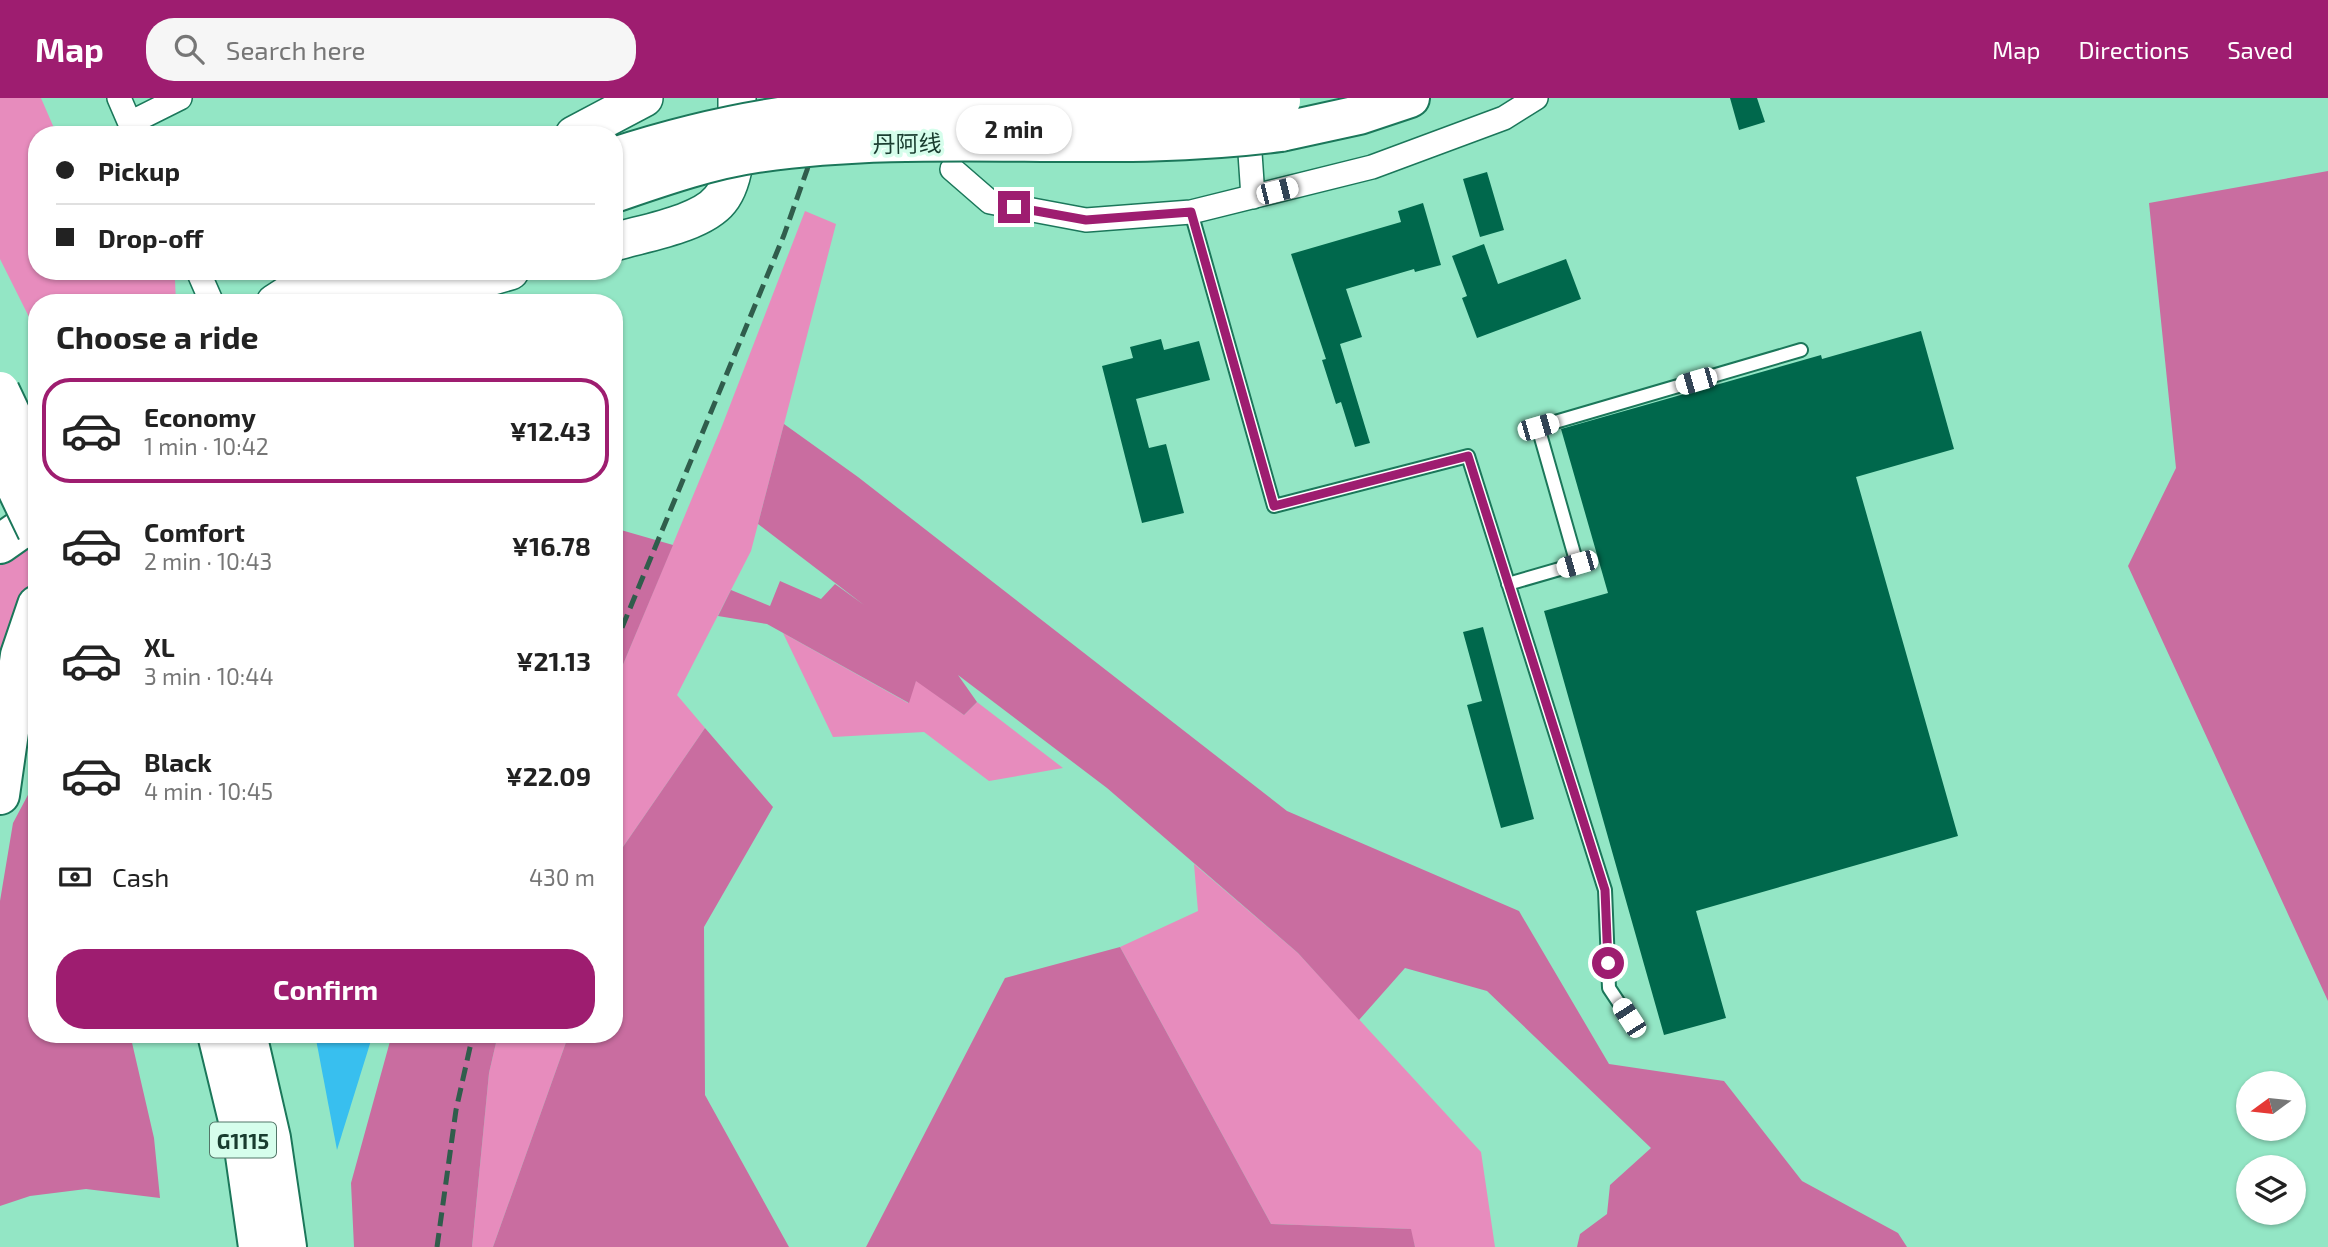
<!DOCTYPE html>
<html lang="en">
<head>
<meta charset="utf-8">
<style>
  body { margin:0; font-family:"Exo 2","Noto Sans SC",sans-serif; background:#f6f6f6; color:#222; height:100vh; display:flex; flex-direction:column; font-size:26px; white-space:nowrap }
  * { box-sizing:border-box; margin:0 }
  p { font-size:23px; color:#767676 }
  .icon { flex:none; width:38px; height:38px; fill:none; stroke:currentColor; stroke-width:2; stroke-linecap:round; stroke-linejoin:round }
  .map { position:relative; flex:1; overflow:hidden }
  .side { position:absolute; left:28px; top:196px; width:595px; height:749px; display:flex; flex-direction:column; background:#fff; border-radius:28px; box-shadow:0 2px 5px #0004 }
  .side>* { flex:none }
  .banner { position:absolute; left:28px; top:28px; width:595px; height:154px; border-radius:28px; box-shadow:0 2px 5px #0004; display:grid; align-content:center; height:154px; padding:0 28px; background:#fff }
  .needle { width:46px; rotate:255deg }
  .buttons { position:absolute; left:2236px; top:973px; display:grid; gap:14px }
  .buttons a { display:grid; place-items:center; width:70px; height:70px; border-radius:50%; background:#fff; box-shadow:0 2px 5px #0004; font-size:35px }
  .end { position:absolute; width:32px; height:32px; margin:-16px; border:9px solid #9e1d70; background:#fff; box-shadow:0 0 0 4px #fff }
  .from { border-radius:50% }
  .bubble { position:absolute; height:49px; border-radius:24px; background:#fff; box-shadow:0 2px 5px #0004; font-size:23px; font-weight:700; line-height:49px; text-align:center }
  .car { position:absolute; width:21px; height:42px; margin:-21px -10px; border-radius:9px; box-shadow:0 0 5px 2px #0007; background:linear-gradient(#fff 24%,#345 0 40%,#fff 0 76%,#345 0 86%,#fff 0) }
  .banner b { display:flex; align-items:center; gap:24px; height:66px; font-size:26px }
  .banner b+b { border-top:2px solid #e0e0e0 }
  .banner i { width:18px; height:18px; background:#222 }
  ul { padding:0; list-style:none }
  li { display:flex; align-items:center; gap:21px; height:105px; margin:0 14px 10px; padding:0 14px; border:4px solid transparent; border-radius:28px }
  li div { flex:1 }
  li b { display:block; font-size:26px }
  li em { font-style:normal; font-weight:700 }
  li.on { border-color:#9e1d70 }
  li>.icon { width:63px; height:63px; stroke-width:1.5 }
  h2 { padding:0 28px; font-size:32px; line-height:84px }
  .pay { display:flex; align-items:center; gap:18px; height:77px; padding:0 28px; font-size:26px }
  .pay p { margin-inline-start:auto }
  .cta { display:flex; gap:14px; margin-top:auto; padding:14px 28px }
  .cta a { flex:1; height:80px; border-radius:28px; background:#9e1d70; color:#fff; font-size:28px; font-weight:700; line-height:80px; text-align:center }
  header { display:flex; align-items:center; gap:42px; box-sizing:border-box; height:98px; padding:0 35px; background:#9e1d70; color:#fff }
  header strong { font-size:33px }
  nav { display:flex; gap:38px; margin-inline-start:auto; font-size:24px }
  .search { width:490px; height:63px; background:#f6f6f6; display:flex; align-items:center; gap:18px; box-sizing:border-box; padding:0 24px; border-radius:28px; color:#767676; font-size:26px }
  .map>svg:first-child { display:block }
  .green { fill:#e78cbd }
  .forest { fill:#c96da0 }
  .water { fill:#38bfef }
  .building { fill:#00684c }
  .lines { fill:none; stroke-linecap:round; stroke-linejoin:round }
  .service-casing { stroke:#1b775a; stroke-width:16 }
  .minor-casing { stroke:#1b775a; stroke-width:26 }
  .primary-casing { stroke:#1b775a; stroke-width:40 }
  .trunk-casing { stroke:#1b775a; stroke-width:42 }
  .motorway-casing { stroke:#1b775a; stroke-width:42 }
  .service { stroke:#fff; stroke-width:12 }
  .minor { stroke:#fff; stroke-width:23 }
  .primary { stroke:#fff; stroke-width:37 }
  .trunk { stroke:#fff; stroke-width:38 }
  .motorway { stroke:#fff; stroke-width:38 }
  .rail { stroke:#305d4c; stroke-width:5; stroke-dasharray:14 7; stroke-linecap:butt }
  .trunk-bridge-casing { stroke:#1b775a; stroke-width:42; stroke-linecap:butt }
  .motorway-bridge-casing { stroke:#1b775a; stroke-width:42; stroke-linecap:butt }
  .trunk-bridge { stroke:#fff; stroke-width:38 }
  .motorway-bridge { stroke:#fff; stroke-width:38 }
  .route { stroke:#9e1d70; stroke-width:9 }
  .labels { text-anchor:middle; dominant-baseline:central; stroke-width:7; stroke-linejoin:round; paint-order:stroke }
  .shield { fill:#d6feec; stroke:#527668; stroke-width:2 }
  .shield-label { font-size:21px; font-weight:bold; fill:#193c2f }
  .street-label { font-size:23px; fill:#193c2f; stroke:#d6feec }
</style>
</head>
<body>
<header>
<strong>Map</strong>
<div class="search"><svg class="icon" aria-label="search" viewBox="0 0 24 24"><circle cx="10" cy="10" r="6"/><path d="M15 15l6 6"/></svg>Search here</div>
<nav><a>Map</a><a>Directions</a><a>Saved</a></nav>
</header>
<div class="map">
<svg width="2328" height="1149" viewBox="0 0 2328 1149">
  <rect width="100%" height="100%" fill="#93e6c5"/>
  <!-- green -->
  <path class="green" d="M0 0H41L57 37H37V173H172L175 182 176 205H37V235L0 161Z
    M805 113 836 126 751 453 677 597 705 630 623 749 614 801V588L722 328Z
    M27 441 37 462V477L20 514 0 603V459Z
    M783 535 908 605 916 582 964 617 977 604 1063 670 989 683 924 634 833 639Z
    M1194 766 1298 855 1481 1054 1495 1149H1415L1410 1131 1271 1126 1120 849 1198 813Z
    M498 936H569L493 1149H472L489 975Z"/>
  <!-- forest -->
  <path class="forest" d="M2328 73V903L2128 468 2176 370 2149 105Z
    M784 326 858 379 1287 713 1519 813 1609 966 1724 983 1802 1083 1898 1135 1907 1149H1577L1580 1136 1607 1116 1610 1087 1651 1050 1487 893 1405 870 1359 922 1298 855 1107 690 958 577 977 604 964 617 916 583 909 605 767 526 718 518 731 492 770 508 780 483 821 501 835 486 864 507 758 426Z
    M614 430 673 447 614 588Z
    M705 630 773 709 704 829 705 997 789 1149H493L569 936H614V801L623 749Z
    M29 695 37 701V936H130L154 1040 160 1100 86 1091 30 1098 0 1108V803L13 725Z
    M1120 849 1271 1126 1411 1131 1415 1149H866L1005 880Z
    M392 936H498L489 975 472 1149H354L351 1085Z"/>
  <!-- water -->
  <path class="water" d="M315 936H373L337 1052Z"/>
  <!-- building -->
  <path class="building" d="M1730 0H1757L1765 24 1739 32Z
    M1487 74 1504 132 1480 139 1463 81Z
    M1423 105 1441 167 1415 174 1414 171 1346 191 1362 239 1340 246 1370 345 1355 349 1341 304 1336 306 1322 262 1326 261 1291 156 1401 124 1398 113Z
    M1484 146 1498 186 1566 161 1581 201 1477 240 1462 200 1467 198 1452 158Z
    M1921 233 1954 351 1856 379 1958 738 1696 813 1726 920 1664 937 1544 513 1608 495 1561 331 1821 257 1822 261Z
    M1161 241 1164 252 1199 243 1210 282 1136 301 1149 350 1166 346 1184 415 1142 425 1102 268 1133 260 1130 249Z
    M1483 529 1534 721 1501 730 1467 607 1482 603 1463 534Z"/>
  <g class="lines">
    <!-- service casing -->
    <g class="service-casing">
      <path id="service" d="M1191 114 1274 408 1468 358 1605 792 1609 890 1629 920
        M1508 486 1577 466 1538 329 1801 252"/>
    </g>
    <!-- minor casing -->
    <g class="minor-casing">
      <path id="minor" d="M119 0 135 37
        M130 25 180 0
        M1248 26 1253 99
        M952 71 990 104 1086 122 1191 114 1372 69 1504 20 1536 0
        M198 173 212 205"/>
    </g>
    <!-- primary casing -->
    <g class="primary-casing">
      <path id="primary" d="M574 37 644 0
        M614 144C644 135 701 126 720 102 739 79 737 28 737 0
        M275 205 323 174
        M400 205 510 173"/>
    </g>
    <!-- trunk casing -->
    <g class="trunk-casing">
      <path id="trunk" d="M1281 34 1359 17 1410 0
        M299 205 363 173
        M363 205 415 173
        M0 446 37 420
        M0 697 20 557 37 507"/>
    </g>
    <!-- motorway casing -->
    <g class="motorway-casing">
      <path id="motorway" d="M217 936 243 1043 258 1149
        M247 936 271 1040 287 1149"/>
    </g>
    <!-- service -->
    <use href="#service" class="service"/>
    <!-- minor -->
    <use href="#minor" class="minor"/>
    <!-- primary -->
    <use href="#primary" class="primary"/>
    <!-- trunk -->
    <use href="#trunk" class="trunk"/>
    <!-- motorway -->
    <use href="#motorway" class="motorway"/>
    <!-- rail -->
    <path class="rail" d="M614 549 784 137 807 72 826 0
      M437 1149 456 1012 473 936"/>
    <!-- trunk-bridge casing -->
    <g class="trunk-bridge-casing">
      <path id="trunk-bridge" d="M614 59C697 32 786 13 874 10 957 7 1040 14 1123 14 1176 14 1229 10 1281 3
        M614 95C661 79 709 62 757 55 931 30 1108 57 1281 34"/>
    </g>
    <!-- motorway-bridge casing -->
    <g class="motorway-bridge-casing">
      <path id="motorway-bridge" d="M0 293 37 371
        M0 356 37 433"/>
    </g>
    <!-- trunk-bridge -->
    <use href="#trunk-bridge" class="trunk-bridge"/>
    <!-- motorway-bridge -->
    <use href="#motorway-bridge" class="motorway-bridge"/>
  </g>
  <g class="lines">
    <!-- route -->
    <path class="route" d="M1014 109 1086 122 1191 114 1274 408 1468 358 1605 792 1608 865"/>
  </g>
  <g class="labels">
    <!-- shield labels -->
    <rect class="shield" x="210" y="1024.5" width="66" height="35" rx="5"/>
    <g class="shield-label">
      <text x="243" y="1042">G1115</text>
    </g>
    <!-- street labels -->
    <g class="street-label">
      <text transform="translate(907 45) rotate(-1)">丹阿线</text>
    </g>
  </g>
</svg>
<div class="buttons">
<a><svg class="needle" viewBox="-14 -14 28 28"><path d="M0-13l5 13h-10z" fill="#e53935"/><path d="M0 13l5-13h-10z" fill="#767676"/></svg></a>
<a><svg class="icon" aria-label="layers" viewBox="0 0 24 24"><path d="M12 4l9 5-9 5-9-5zM3 14l9 5 9-5"/></svg></a>
</div>
<i class="end from" style="left:1608px;top:865px"></i>
<i class="end" style="left:1014px;top:109px"></i>
<div class="bubble" style="left:956px;top:7px;width:116px">2 min</div>
<i class="car" style="left:1277px;top:93px;rotate:76deg"></i>
<i class="car" style="left:1696px;top:283px;rotate:254deg"></i>
<i class="car" style="left:1538px;top:329px;rotate:74deg"></i>
<i class="car" style="left:1577px;top:466px;rotate:254deg"></i>
<i class="car" style="left:1629px;top:920px;rotate:327deg"></i>
<div class="banner">
<b><i class="from"></i>Pickup</b>
<b><i></i>Drop-off</b>
</div>
<section class="side">
<h2>Choose a ride</h2>
<ul>
<li class="on"><svg class="icon" aria-label="car" viewBox="0 0 24 24"><path d="M5 17H2v-5l4-1 3-4h7l3 4 3 1v5h-3M9 17h6M6 11h13"/><circle cx="7" cy="17" r="2"/><circle cx="17" cy="17" r="2"/></svg><div><b>Economy</b><p>1 min · 10:42</p></div><em>¥12.43</em></li>
<li><svg class="icon" aria-label="car" viewBox="0 0 24 24"><path d="M5 17H2v-5l4-1 3-4h7l3 4 3 1v5h-3M9 17h6M6 11h13"/><circle cx="7" cy="17" r="2"/><circle cx="17" cy="17" r="2"/></svg><div><b>Comfort</b><p>2 min · 10:43</p></div><em>¥16.78</em></li>
<li><svg class="icon" aria-label="car" viewBox="0 0 24 24"><path d="M5 17H2v-5l4-1 3-4h7l3 4 3 1v5h-3M9 17h6M6 11h13"/><circle cx="7" cy="17" r="2"/><circle cx="17" cy="17" r="2"/></svg><div><b>XL</b><p>3 min · 10:44</p></div><em>¥21.13</em></li>
<li><svg class="icon" aria-label="car" viewBox="0 0 24 24"><path d="M5 17H2v-5l4-1 3-4h7l3 4 3 1v5h-3M9 17h6M6 11h13"/><circle cx="7" cy="17" r="2"/><circle cx="17" cy="17" r="2"/></svg><div><b>Black</b><p>4 min · 10:45</p></div><em>¥22.09</em></li>
</ul>
<div class="pay"><svg class="icon" aria-label="cash" viewBox="0 0 24 24"><path d="M3 7h18v10H3z"/><circle cx="12" cy="12" r="2"/></svg>Cash<p>430 m</p></div>
<div class="cta"><a>Confirm</a></div>
</section>
</div>
</body>
</html>
